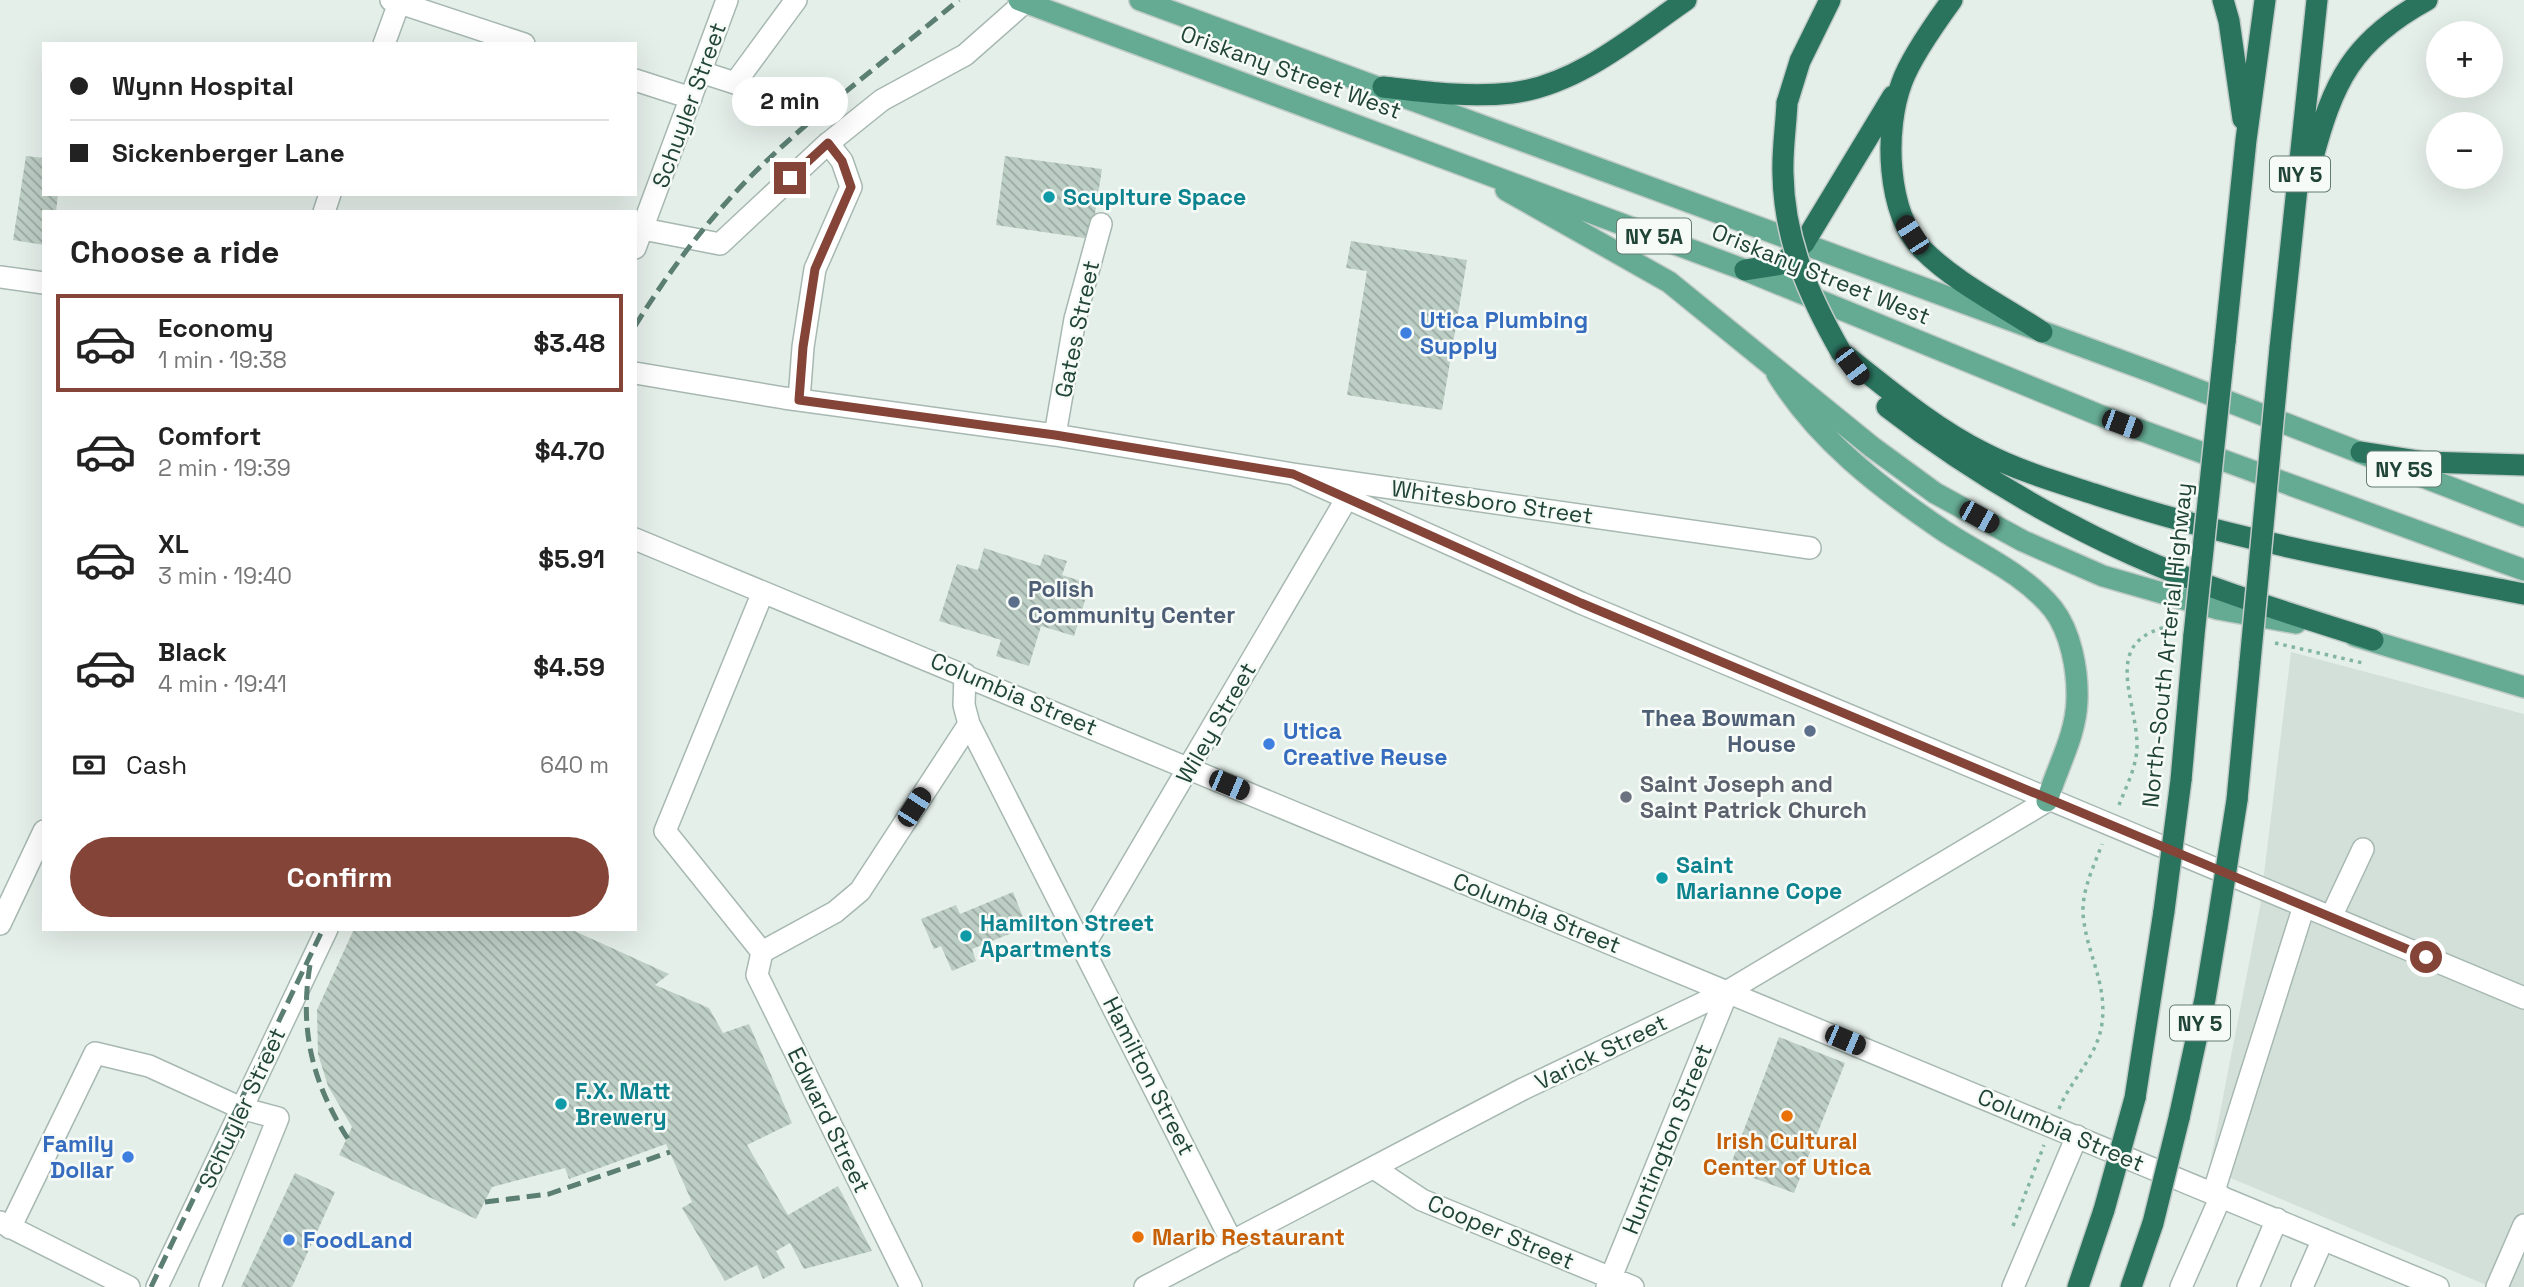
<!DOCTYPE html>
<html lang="en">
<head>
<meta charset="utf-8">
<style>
  body { margin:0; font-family:"Space Grotesk",sans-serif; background:#f2f2f2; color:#222; height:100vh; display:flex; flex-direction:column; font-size:26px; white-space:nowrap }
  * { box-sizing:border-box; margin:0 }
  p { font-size:23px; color:#767676 }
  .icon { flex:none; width:38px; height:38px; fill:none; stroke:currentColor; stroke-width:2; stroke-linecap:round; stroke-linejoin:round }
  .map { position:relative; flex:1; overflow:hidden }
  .drawer { position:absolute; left:42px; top:210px; width:595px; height:721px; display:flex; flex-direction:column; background:#fff; border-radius:0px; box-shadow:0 7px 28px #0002 }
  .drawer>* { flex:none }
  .banner { position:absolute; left:42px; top:42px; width:595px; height:154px; border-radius:0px; box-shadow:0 7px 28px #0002; display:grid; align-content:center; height:154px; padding:0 28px; background:#fff }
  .fabs { position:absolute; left:2426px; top:21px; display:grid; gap:14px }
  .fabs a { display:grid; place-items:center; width:77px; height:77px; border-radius:50%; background:#fff; box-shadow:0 7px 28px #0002; font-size:35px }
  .end { position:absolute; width:32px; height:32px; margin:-16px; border:9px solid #854438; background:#fff; box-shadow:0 0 0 4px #fff }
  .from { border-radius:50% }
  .bubble { position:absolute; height:49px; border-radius:24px; background:#fff; box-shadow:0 7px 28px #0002; font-size:23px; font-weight:700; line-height:49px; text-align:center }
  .car { position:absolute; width:21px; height:42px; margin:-21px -10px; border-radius:9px; box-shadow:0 0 5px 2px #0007; background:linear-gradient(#222 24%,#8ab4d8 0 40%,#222 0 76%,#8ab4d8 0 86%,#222 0) }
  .banner b { display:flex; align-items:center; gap:24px; height:66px; font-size:26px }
  .banner b+b { border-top:2px solid #e0e0e0 }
  .banner i { width:18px; height:18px; background:#222 }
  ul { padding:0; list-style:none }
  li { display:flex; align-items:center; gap:21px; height:98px; margin:0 14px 10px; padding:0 14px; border:4px solid transparent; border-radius:0px }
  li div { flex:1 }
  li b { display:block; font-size:26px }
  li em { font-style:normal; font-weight:700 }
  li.current { border-color:#854438 }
  li>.icon { width:63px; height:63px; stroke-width:1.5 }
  h2 { padding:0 28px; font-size:32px; line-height:84px }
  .pay { display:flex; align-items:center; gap:18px; height:77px; padding:0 28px; font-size:26px }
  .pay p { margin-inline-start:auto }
  .cta { display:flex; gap:14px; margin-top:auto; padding:14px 28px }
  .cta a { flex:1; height:80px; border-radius:42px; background:#854438; color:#fff; font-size:28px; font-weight:700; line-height:80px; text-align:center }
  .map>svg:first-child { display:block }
  .built { fill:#d3e0d9 }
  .building { fill:url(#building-back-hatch) }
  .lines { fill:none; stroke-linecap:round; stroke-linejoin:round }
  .minor-casing { stroke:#a6b8b1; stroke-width:24 }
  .major-casing { stroke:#c1cbc7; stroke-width:24 }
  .highway-casing { stroke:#c1cbc7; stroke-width:24 }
  .path { stroke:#82b6a1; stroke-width:3.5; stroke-dasharray:3.5 5; stroke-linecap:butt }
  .minor { stroke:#fff; stroke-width:21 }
  .major { stroke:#65aa92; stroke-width:21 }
  .highway { stroke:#2a745e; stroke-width:21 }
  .rail { stroke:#5c7f73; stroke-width:5; stroke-dasharray:14 7; stroke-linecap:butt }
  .highway-bridge-casing { stroke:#c1cbc7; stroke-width:24; stroke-linecap:butt }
  .highway-bridge { stroke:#2a745e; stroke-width:21 }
  .route { stroke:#854438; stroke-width:9 }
  .culture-dot { fill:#0f9aa8; stroke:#f6fbf8; stroke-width:2.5 }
  .shop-dot { fill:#3f7fe0; stroke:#f6fbf8; stroke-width:2.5 }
  .service-dot { fill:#5c6f8a; stroke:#f6fbf8; stroke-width:2.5 }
  .worship-dot { fill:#6b7280; stroke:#f6fbf8; stroke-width:2.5 }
  .food-dot { fill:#e8710a; stroke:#f6fbf8; stroke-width:2.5 }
  .labels { text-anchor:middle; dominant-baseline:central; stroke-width:5; stroke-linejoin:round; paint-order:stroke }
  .shield { fill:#f6fbf8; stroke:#617b72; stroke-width:2 }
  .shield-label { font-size:21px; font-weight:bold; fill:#214438 }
  .street-label { font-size:23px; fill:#214438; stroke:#f6fbf8 }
  .culture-label { font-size:23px; font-weight:bold; fill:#0d838f; stroke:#f6fbf8; text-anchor:start }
  .shop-label { font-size:23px; font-weight:bold; fill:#366cbe; stroke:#f6fbf8; text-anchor:start }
  .service-label { font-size:23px; font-weight:bold; fill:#4e5e75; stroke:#f6fbf8; text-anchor:start }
  .worship-label { font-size:23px; font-weight:bold; fill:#5b616d; stroke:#f6fbf8; text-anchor:start }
  .food-label { font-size:23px; font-weight:bold; fill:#c56008; stroke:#f6fbf8 }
</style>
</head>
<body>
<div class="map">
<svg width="2524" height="1287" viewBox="0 0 2524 1287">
  <defs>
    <pattern id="building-back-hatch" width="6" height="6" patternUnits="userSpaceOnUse" patternTransform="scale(1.75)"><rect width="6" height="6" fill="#bdcec5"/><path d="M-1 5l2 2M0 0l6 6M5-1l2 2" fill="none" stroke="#99a9a1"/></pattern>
  </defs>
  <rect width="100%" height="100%" fill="#e5efea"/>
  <!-- built -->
  <path class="built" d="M2291 652 2524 714V1287H2491L2209 1169 2260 907Z"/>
  <!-- building -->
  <path class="building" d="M26 156 44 158V194H58L56 212H44V245L13 240Z
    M1005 156 1102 169 1091 239 996 225Z
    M1351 241 1467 260 1442 410 1347 395 1367 271 1346 268Z
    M984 548 1040 566 1044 554 1067 561 1062 575 1090 584 1074 636 1041 626 1029 666 996 656 1001 640 939 621 957 564 978 570Z
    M1013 892 1027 927 972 949 976 961 952 971 941 946 934 949 921 919 956 905 960 914Z
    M354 929H570L669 974 655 985 709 1008 723 1033 749 1024 792 1123 747 1145 788 1215 838 1186 872 1251 804 1269 790 1243 776 1251 785 1268 763 1279 757 1265 725 1281 682 1208 692 1202 666 1144 569 1179 565 1168 492 1187 476 1219 339 1155 352 1127 328 1086 318 1054 317 1010Z
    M1779 1037 1845 1063 1794 1193 1729 1169Z
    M295 1173 335 1192 292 1287H241Z"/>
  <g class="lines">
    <!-- minor casing -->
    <g class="minor-casing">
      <path id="minor" d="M391 0 524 44
        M384 44 399 3
        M701 72 735 83 796 0
        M635 80 691 98
        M324 212 330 194
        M643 229 720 244 826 145 882 100 965 55 1025 2
        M635 248 727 0
        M0 277 44 283
        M635 373 784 398 1055 435 1293 474 1810 548
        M799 400 803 347 815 269 851 187 842 161 828 143
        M1055 435 1075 319 1101 224
        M1293 474 1581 603 2524 998
        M635 539 2438 1287
        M965 674 964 705 969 724 1232 1242
        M2331 917 2363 849
        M0 924 44 831
        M1083 947 1347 498
        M762 952 665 831 763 592
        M762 952 757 975 911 1287
        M762 952 835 912 860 891 969 724
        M1374 1168 1422 1200 1633 1287
        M2213 1194 2304 906
        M0 1222 129 1287
        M10 1228 95 1053 149 1066 241 1108 278 1118 210 1287
        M157 1287 327 929
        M1145 1287 1523 1089 1728 991 2047 801
        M1607 1287 1728 991
        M2013 1287 2077 1136
        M2181 1287 2221 1196
        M2248 1287 2277 1219
        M2302 1287 2323 1239
        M2497 1287 2524 1225"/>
    </g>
    <!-- major casing -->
    <g class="major-casing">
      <path id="major" d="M1019 0 1745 270 2099 415 2524 570
        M1140 0 2152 372 2524 516
        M1506 190 1669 282 1872 447 1935 493 2023 541 2103 576 2218 609 2296 623
        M1777 374C1817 439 1879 487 1941 529 1978 554 2024 573 2053 609 2071 632 2078 671 2077 700 2076 736 2057 767 2047 801
        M2355 636 2524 687"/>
    </g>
    <!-- highway casing -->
    <g class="highway-casing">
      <path id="highway" d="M1952 0C1936 22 1911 57 1902 82 1884 129 1886 213 1923 250 1956 283 2003 306 2042 332
        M2223 0 2229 21 2243 119
        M1383 87C1426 92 1469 98 1512 93 1577 85 1634 36 1686 0
        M1787 103 1800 61 1830 0
        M2312 161C2333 82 2352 41 2427 0
        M1745 270 1782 264 1804 243 1893 96
        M2225 342 2246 140 2265 0
        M2280 348 2317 0
        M1841 352C1887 388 1932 427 1984 453 2019 471 2057 482 2094 494 2234 541 2379 566 2524 594
        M1887 407C1962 465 2047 516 2133 555 2210 590 2292 614 2373 640
        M2361 452 2425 462 2524 465
        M2181 780 2194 635
        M2237 800 2250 662
        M2135 1098 2164 911
        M2179 1118 2205 999 2217 927
        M2078 1287 2104 1210
        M2131 1287 2153 1223"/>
    </g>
    <!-- path -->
    <path class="path" d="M2275 643 2363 663
      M2119 805C2126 787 2136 768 2137 748 2138 698 2097 639 2175 625
      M2059 1109C2071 1079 2098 1056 2102 1023 2107 985 2089 958 2084 922 2079 895 2093 869 2102 844
      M2013 1226 2044 1145"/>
    <!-- minor -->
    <use href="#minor" class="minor"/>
    <!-- major -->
    <use href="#major" class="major"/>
    <!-- highway -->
    <use href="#highway" class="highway"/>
    <!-- rail -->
    <path class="rail" d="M635 326C669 271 708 219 754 173 817 111 890 57 959 0
      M310 965C299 1031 313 1084 348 1139
      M485 1202 549 1194 670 1152
      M151 1287 323 929"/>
    <!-- highway-bridge casing -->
    <g class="highway-bridge-casing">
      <path id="highway-bridge" d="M1787 103C1786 126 1782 151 1783 174 1784 240 1809 296 1841 352
        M2194 635 2225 342
        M2250 662 2280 348
        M2164 911 2181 780
        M2217 927 2237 800
        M2104 1210 2135 1098
        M2153 1223 2179 1118"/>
    </g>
    <!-- highway-bridge -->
    <use href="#highway-bridge" class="highway-bridge"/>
  </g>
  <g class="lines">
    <!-- route -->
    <path class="route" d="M790 178 828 143 842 161 851 187 815 269 803 347 799 400 1055 435 1293 474 1581 603 2426 957"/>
  </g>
  <!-- markers -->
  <g class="culture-dot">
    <circle cx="1049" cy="197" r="7"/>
    <circle cx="1662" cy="878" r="7"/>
    <circle cx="966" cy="936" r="7"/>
    <circle cx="561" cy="1104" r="7"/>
  </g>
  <g class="shop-dot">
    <circle cx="1406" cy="333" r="7"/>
    <circle cx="1269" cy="744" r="7"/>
    <circle cx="128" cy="1157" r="7"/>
    <circle cx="289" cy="1240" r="7"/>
  </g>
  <g class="service-dot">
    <circle cx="1014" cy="602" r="7"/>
    <circle cx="1810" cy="731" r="7"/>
  </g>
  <circle class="worship-dot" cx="1626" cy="797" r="7"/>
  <g class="food-dot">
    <circle cx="1787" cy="1116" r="7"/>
    <circle cx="1138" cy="1237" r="7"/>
  </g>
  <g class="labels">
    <!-- shield labels -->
    <g class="shield">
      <rect x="2270" y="156.5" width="60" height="35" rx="5"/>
      <rect x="1617" y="218.5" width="74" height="35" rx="5"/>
      <rect x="2367" y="451.5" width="74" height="35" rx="5"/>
      <rect x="2170" y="1005.5" width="60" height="35" rx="5"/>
    </g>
    <g class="shield-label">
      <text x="2300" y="174">NY 5</text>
      <text x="1654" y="236">NY 5A</text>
      <text x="2404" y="469">NY 5S</text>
      <text x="2200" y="1023">NY 5</text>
    </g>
    <!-- street labels -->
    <g class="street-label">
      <text transform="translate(1291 72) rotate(20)">Oriskany Street West</text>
      <text transform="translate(689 105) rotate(-70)">Schuyler Street</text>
      <text transform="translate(1821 274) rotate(22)">Oriskany Street West</text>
      <text transform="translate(1077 329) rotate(-78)">Gates Street</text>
      <text transform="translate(1492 502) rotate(8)">Whitesboro Street</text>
      <text transform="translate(2167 645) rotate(-84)">North-South Arterial Highway</text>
      <text transform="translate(1014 694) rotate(23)">Columbia Street</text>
      <text transform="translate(1216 723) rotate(-60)">Wiley Street</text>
      <text transform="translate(1537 913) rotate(22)">Columbia Street</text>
      <text transform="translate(1601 1052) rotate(-26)">Varick Street</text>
      <text transform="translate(1149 1076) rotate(63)">Hamilton Street</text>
      <text transform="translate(242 1108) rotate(-65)">Schuyler Street</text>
      <text transform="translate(829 1120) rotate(64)">Edward Street</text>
      <text transform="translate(2061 1130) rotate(23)">Columbia Street</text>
      <text transform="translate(1667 1139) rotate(-68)">Huntington Street</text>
      <text transform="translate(1501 1232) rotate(23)">Cooper Street</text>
    </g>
    <!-- culture labels -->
    <g class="culture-label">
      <text x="1063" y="197">Scuplture Space</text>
      <text x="1676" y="865">Saint<tspan x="1676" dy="26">Marianne Cope</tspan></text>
      <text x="980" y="923">Hamilton Street<tspan x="980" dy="26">Apartments</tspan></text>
      <text x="575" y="1091">F.X. Matt<tspan x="575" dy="26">Brewery</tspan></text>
    </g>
    <!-- shop labels -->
    <g class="shop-label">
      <text x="1420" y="320">Utica Plumbing<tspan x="1420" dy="26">Supply</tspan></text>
      <text x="1283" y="731">Utica<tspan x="1283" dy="26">Creative Reuse</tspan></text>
      <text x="114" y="1144" text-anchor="end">Family<tspan x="114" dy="26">Dollar</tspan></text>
      <text x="303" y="1240">FoodLand</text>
    </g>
    <!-- service labels -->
    <g class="service-label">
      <text x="1028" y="589">Polish<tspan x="1028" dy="26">Community Center</tspan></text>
      <text x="1796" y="718" text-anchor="end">Thea Bowman<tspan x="1796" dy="26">House</tspan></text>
    </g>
    <!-- worship labels -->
    <g class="worship-label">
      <text x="1640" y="784">Saint Joseph and<tspan x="1640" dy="26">Saint Patrick Church</tspan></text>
    </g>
    <!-- food labels -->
    <g class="food-label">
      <text x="1787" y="1141">Irish Cultural<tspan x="1787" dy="26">Center of Utica</tspan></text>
      <text x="1152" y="1237" text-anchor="start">Marib Restaurant</text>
    </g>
  </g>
</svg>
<div class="fabs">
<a>+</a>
<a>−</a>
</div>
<i class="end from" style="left:2426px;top:957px"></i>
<i class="end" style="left:790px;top:178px"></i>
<div class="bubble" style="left:732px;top:77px;width:116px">2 min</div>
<i class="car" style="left:1912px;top:235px;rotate:327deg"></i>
<i class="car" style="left:1852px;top:366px;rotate:143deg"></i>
<i class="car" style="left:2122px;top:424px;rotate:110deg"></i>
<i class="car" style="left:1979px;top:517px;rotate:119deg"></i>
<i class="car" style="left:1229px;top:785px;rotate:113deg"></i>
<i class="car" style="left:914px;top:807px;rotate:33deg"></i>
<i class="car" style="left:1845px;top:1040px;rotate:113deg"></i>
<div class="banner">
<b><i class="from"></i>Wynn Hospital</b>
<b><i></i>Sickenberger Lane</b>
</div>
<section class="drawer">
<h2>Choose a ride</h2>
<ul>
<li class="current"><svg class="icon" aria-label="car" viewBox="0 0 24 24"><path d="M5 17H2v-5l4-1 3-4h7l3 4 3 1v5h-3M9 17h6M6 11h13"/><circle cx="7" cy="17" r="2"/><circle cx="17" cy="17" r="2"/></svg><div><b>Economy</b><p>1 min · 19:38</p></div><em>$3.48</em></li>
<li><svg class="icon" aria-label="car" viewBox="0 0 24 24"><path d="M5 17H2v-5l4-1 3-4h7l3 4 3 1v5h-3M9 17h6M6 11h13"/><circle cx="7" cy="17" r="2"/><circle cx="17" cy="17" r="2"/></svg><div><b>Comfort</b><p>2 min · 19:39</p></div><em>$4.70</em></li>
<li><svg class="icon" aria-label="car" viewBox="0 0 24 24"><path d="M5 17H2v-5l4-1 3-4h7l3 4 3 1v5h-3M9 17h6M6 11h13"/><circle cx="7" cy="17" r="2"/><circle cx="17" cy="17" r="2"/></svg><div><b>XL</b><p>3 min · 19:40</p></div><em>$5.91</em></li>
<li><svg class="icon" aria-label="car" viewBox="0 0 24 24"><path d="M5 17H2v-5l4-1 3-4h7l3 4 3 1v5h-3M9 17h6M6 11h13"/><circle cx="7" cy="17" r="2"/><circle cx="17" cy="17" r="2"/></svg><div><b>Black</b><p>4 min · 19:41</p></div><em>$4.59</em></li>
</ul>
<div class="pay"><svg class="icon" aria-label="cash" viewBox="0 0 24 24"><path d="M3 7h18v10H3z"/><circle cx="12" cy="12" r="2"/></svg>Cash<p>640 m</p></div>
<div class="cta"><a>Confirm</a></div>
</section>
</div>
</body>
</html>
